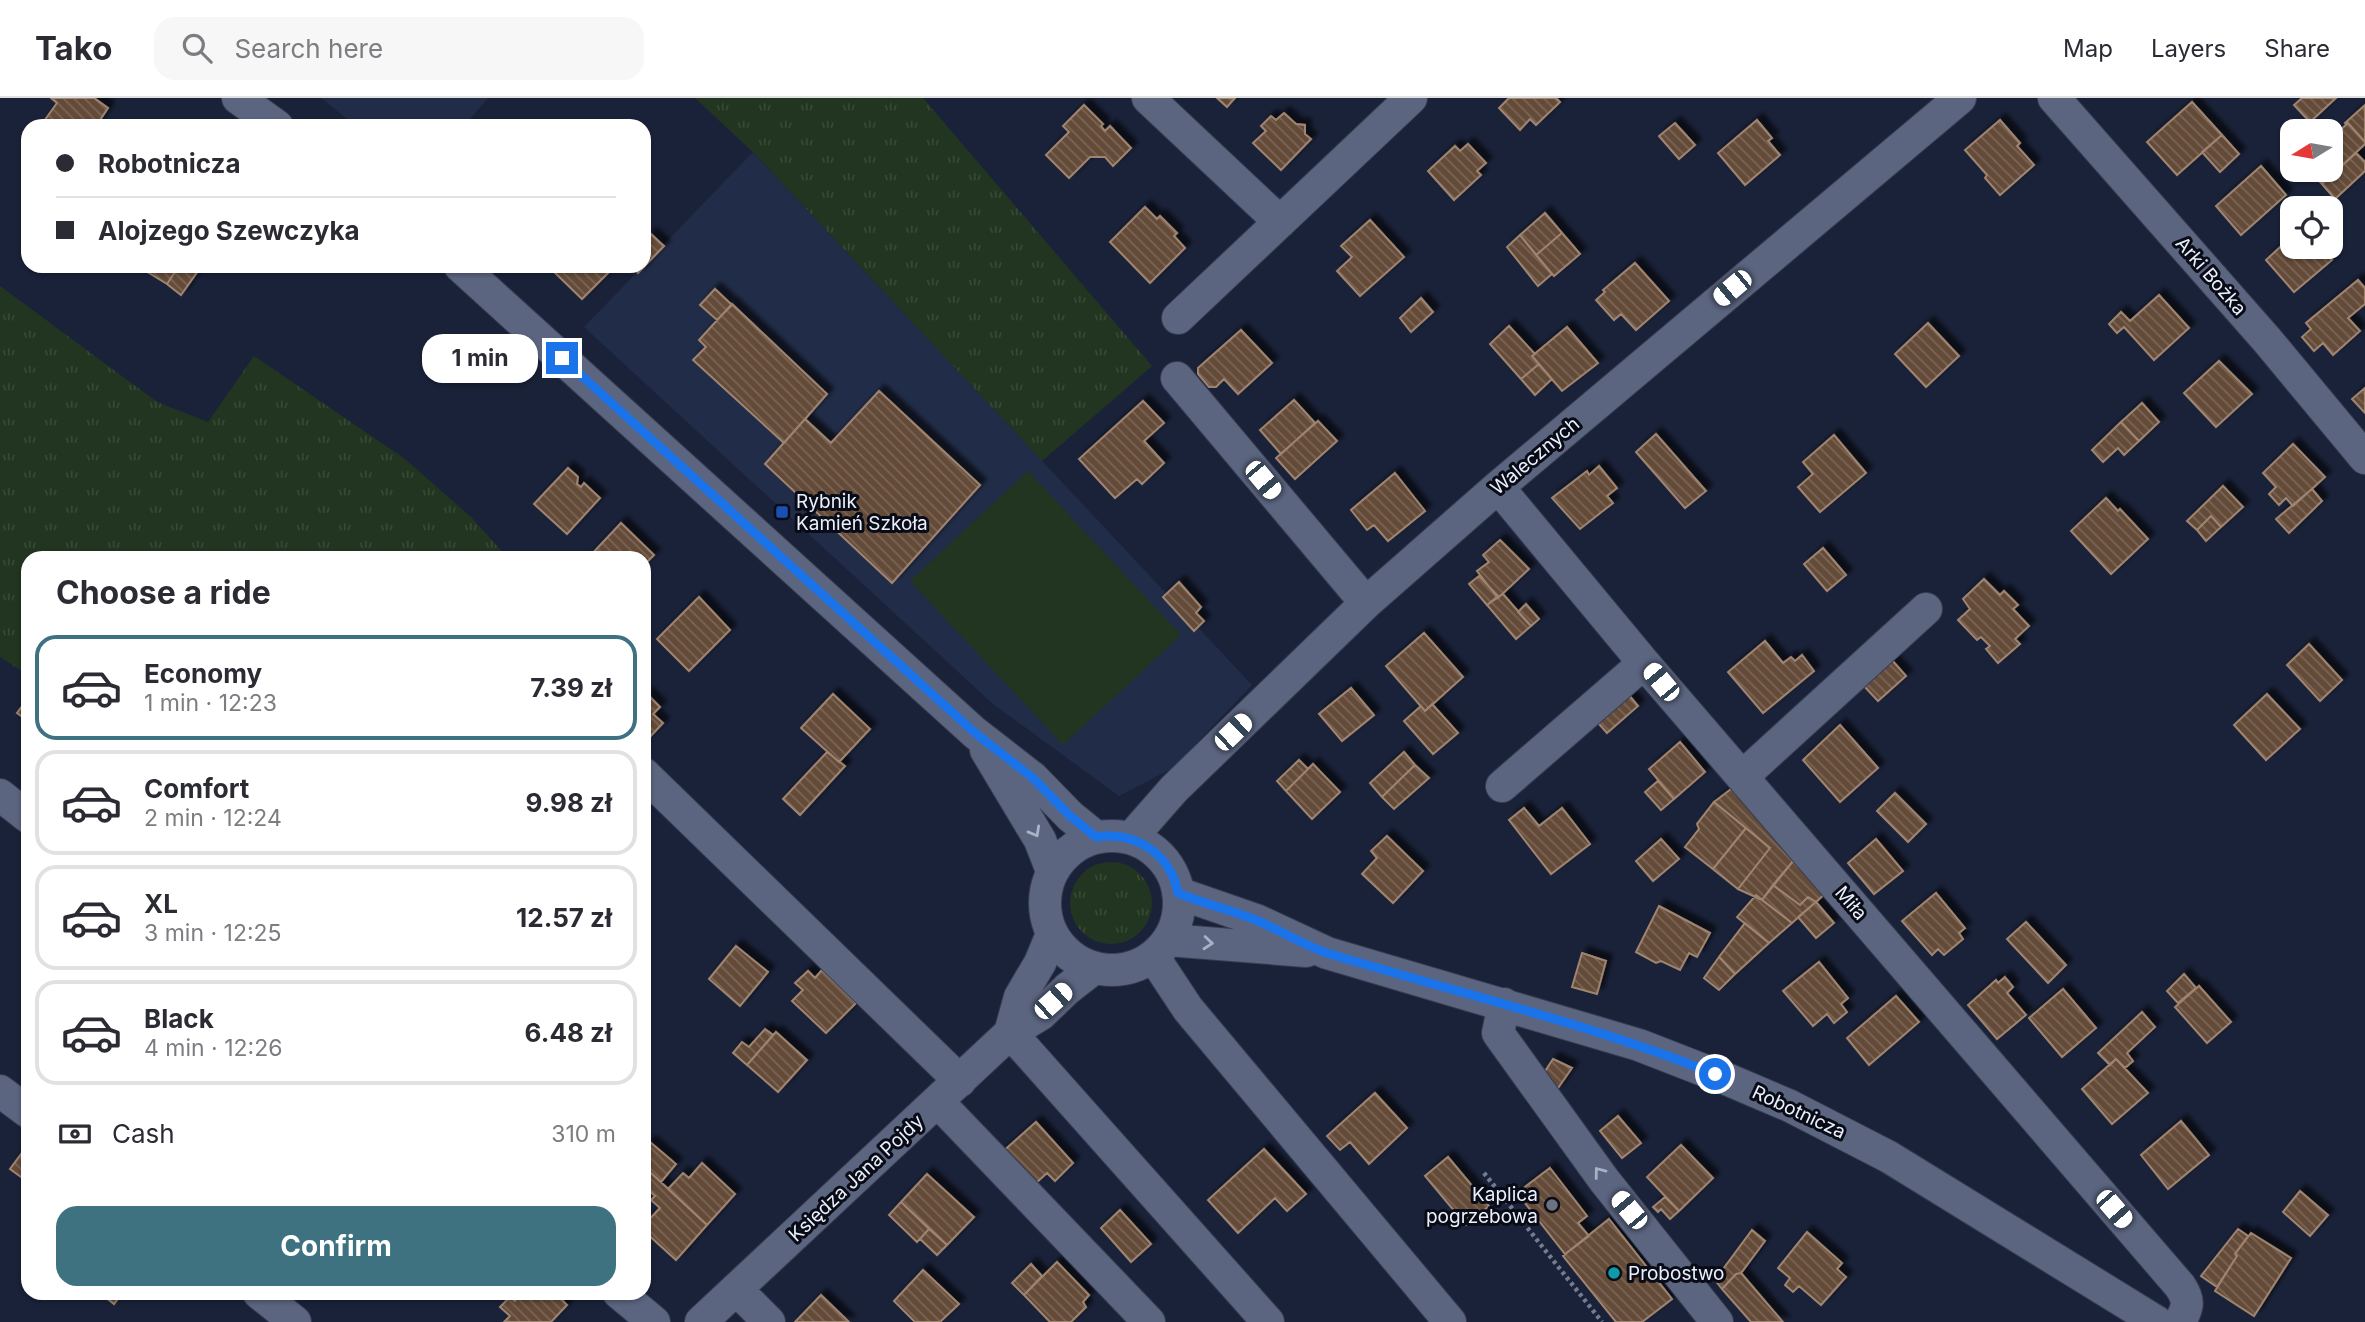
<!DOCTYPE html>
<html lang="en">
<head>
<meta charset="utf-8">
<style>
  body { margin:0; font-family:Inter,sans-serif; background:#f7f7f7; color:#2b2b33; height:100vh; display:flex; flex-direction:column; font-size:26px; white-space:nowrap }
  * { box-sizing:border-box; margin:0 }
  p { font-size:23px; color:#7c7c81 }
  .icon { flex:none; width:38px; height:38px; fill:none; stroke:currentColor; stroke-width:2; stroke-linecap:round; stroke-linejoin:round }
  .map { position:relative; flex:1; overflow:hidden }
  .panel { position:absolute; left:21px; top:453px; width:630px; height:749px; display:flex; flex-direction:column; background:#fff; border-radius:21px; box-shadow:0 2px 5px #0004 }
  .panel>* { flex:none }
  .top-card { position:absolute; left:21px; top:21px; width:630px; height:154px; border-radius:21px; box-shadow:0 2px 5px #0004; display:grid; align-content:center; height:154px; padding:0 35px; background:#fff }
  .needle { width:46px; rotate:259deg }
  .controls { position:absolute; left:2280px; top:21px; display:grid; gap:14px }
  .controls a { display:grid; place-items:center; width:63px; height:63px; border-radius:14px; background:#fff; box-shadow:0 2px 5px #0004; font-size:35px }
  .end { position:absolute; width:32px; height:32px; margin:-16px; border:9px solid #1a73e8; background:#fff; box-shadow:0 0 0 4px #fff }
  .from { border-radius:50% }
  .bubble { position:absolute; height:49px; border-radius:21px; background:#fff; box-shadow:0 2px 5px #0004; font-size:23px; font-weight:700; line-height:49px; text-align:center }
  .car { position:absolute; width:21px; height:42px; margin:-21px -10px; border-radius:9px; box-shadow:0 0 5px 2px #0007; background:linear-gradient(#fff 24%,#345 0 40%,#fff 0 76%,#345 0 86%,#fff 0) }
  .top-card b { display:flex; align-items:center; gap:24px; height:66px; font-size:26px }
  .top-card b+b { border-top:2px solid #e1e1e2 }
  .top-card i { width:18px; height:18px; background:#2b2b33 }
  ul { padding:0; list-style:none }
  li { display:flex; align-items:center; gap:21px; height:105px; margin:0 14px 10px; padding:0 21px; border:4px solid #e1e1e2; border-radius:21px }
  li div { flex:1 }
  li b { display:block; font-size:26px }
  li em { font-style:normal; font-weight:700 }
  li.selected { border-color:#3e7281 }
  li>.icon { width:63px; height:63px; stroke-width:1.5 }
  h2 { padding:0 35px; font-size:32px; line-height:84px }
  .pay { display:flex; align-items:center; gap:18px; height:77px; padding:0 35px; font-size:26px }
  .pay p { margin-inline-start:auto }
  .button { display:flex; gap:14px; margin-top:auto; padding:14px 35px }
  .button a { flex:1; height:80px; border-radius:21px; background:#3e7281; color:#fff; font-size:28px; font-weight:700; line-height:80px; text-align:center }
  header { display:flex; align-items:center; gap:42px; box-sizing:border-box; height:98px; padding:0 35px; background:#fff; border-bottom:2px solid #e1e1e2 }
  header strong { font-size:33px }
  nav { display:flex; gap:38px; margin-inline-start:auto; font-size:24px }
  .search { width:490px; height:63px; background:#f7f7f7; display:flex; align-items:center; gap:18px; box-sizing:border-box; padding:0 24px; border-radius:21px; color:#7c7c81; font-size:26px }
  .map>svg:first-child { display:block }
  .built { fill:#212c48 }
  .grass { fill:url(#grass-tufts) }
  .garden { fill:#213520 }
  .building { fill:url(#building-back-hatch); stroke:#9f8470; stroke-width:2; filter:url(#shadow) }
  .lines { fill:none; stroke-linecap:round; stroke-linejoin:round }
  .minor-casing { stroke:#383d50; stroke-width:34 }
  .path { stroke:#767c8f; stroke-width:4.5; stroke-dasharray:3.5 3.5; stroke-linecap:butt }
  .minor { stroke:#5b6580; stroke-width:32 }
  .oneway { stroke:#aab1c5 }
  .route { stroke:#1a73e8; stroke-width:9 }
  .transit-dot { fill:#1a4fb4; stroke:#090c16; stroke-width:2.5 }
  .worship-dot { fill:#6b7280; stroke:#090c16; stroke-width:2.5 }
  .culture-dot { fill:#0f9aa8; stroke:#090c16; stroke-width:2.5 }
  .labels { text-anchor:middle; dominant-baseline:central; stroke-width:6; stroke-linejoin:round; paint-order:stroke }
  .street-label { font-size:19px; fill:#ebf0fd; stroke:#090c16 }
  .poi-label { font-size:19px; fill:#ebf0fd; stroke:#090c16; text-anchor:start }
</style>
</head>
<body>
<header>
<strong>Tako</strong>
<div class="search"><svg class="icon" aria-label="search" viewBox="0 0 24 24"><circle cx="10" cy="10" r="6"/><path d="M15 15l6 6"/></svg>Search here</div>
<nav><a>Map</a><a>Layers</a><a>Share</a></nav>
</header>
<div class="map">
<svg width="2365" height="1224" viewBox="0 0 2365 1224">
  <defs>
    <pattern id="grass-tufts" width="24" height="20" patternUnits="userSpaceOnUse" patternTransform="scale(1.75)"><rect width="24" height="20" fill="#213520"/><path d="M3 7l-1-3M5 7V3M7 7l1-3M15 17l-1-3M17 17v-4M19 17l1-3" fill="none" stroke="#374936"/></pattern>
    <pattern id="building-back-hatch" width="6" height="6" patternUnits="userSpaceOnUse" patternTransform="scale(1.75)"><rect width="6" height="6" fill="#644b39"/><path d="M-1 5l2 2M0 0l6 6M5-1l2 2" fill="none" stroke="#7a6557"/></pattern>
    <filter id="shadow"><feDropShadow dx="6" dy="-6" stdDeviation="2" flood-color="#0009"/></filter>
  </defs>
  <rect width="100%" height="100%" fill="#1a2239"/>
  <!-- built -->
  <path class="built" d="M321 0H488L464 28H356Z
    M753 54 1252 587 1173 670 1119 698 993 606 584 229Z"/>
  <!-- grass -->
  <path class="grass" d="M695 0H923L1152 268 1042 363 753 54Z
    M0 188 157 304 208 324 254 258 405 361 471 419 508 460H28V577L0 559Z
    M1070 805a41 41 0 1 1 82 0a41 41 0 1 1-82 0Z"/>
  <!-- garden -->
  <path class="garden" d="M1028 373 1181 537 1063 647 910 483Z"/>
  <!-- building -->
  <path class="building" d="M51 0H94L108 10 96 28H45L42 26 57 5Z
    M1217 0H1235L1227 9Z
    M1509 0H1556L1560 4 1536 27 1530 21 1520 32 1499 10Z
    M2302 0H2336L2310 24 2294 7Z
    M2192 4 2222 37 2177 77 2147 44Z
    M1084 7 1103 26 1101 28 1105 33 1110 28 1131 50 1113 68 1105 59H1090L1069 80 1046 57 1069 34 1063 28Z
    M2365 7V44L2348 25 2346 26 2345 25Z
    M1284 15 1296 26 1305 27V36L1311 41 1281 72 1253 45 1266 33 1261 28 1271 18 1276 22Z
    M1757 22 1772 40 1768 43 1780 57 1745 87 1718 55Z
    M2000 22 2020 45 2017 48 2034 67 2000 97 1985 80 1987 77 1965 52Z
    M1675 25 1695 47 1679 61 1659 38Z
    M2348 25 2365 44V46L2322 86 2309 72H2331V41Z
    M2222 37 2239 56 2220 74 2202 54Z
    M1468 46 1486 65 1477 73 1481 77 1454 102 1428 73 1455 48 1460 53Z
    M2356 55 2365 64V73L2335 101 2322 86Z
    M2261 68 2286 97 2241 137 2216 108Z
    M1145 109 1157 121 1160 118 1177 135 1174 138 1185 150 1150 185 1110 144Z
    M1545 115 1562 135 1536 157 1520 137Z
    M1370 122 1404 159 1360 198 1337 173 1352 159 1341 148Z
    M1562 135 1580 156 1554 178 1536 157Z
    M651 136 664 148 638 175 631 168H644V144Z
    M1520 137 1552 176 1538 188 1507 149Z
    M2292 138V149H2320L2332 162 2294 194 2266 162Z
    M1635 165 1669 203 1636 232 1621 216 1614 222 1596 202 1605 194 1603 192Z
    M154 168H179L167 186 149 175Z
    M179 168H191L198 173 181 197 167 186Z
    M548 168H615L582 201Z
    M2358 182 2365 190V206L2348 220 2360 233 2333 257 2323 245 2314 253 2302 239 2311 231 2306 225Z
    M715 191 732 207 717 222 700 207Z
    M2159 197 2189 230 2154 262 2124 229 2117 235 2109 226 2121 214 2130 223Z
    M1421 200 1433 214 1411 234 1400 220Z
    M732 206 827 296 784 345 693 262 706 249 699 242Z
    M1928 225 1959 258 1926 289 1895 256Z
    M1509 228 1535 256 1532 258 1539 266 1521 281 1490 246Z
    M1567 229 1598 265 1562 293 1532 258Z
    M1241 232 1272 265 1238 296 1224 281 1216 289H1209L1198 276V270Z
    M2219 263 2252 296 2216 329 2184 295Z
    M1539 266 1552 281 1535 297 1521 281Z
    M2365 290V315L2352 301Z
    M879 293 980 387 892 485 765 366 805 321 831 345Z
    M1294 302 1315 325 1281 356 1260 332Z
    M1143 303 1164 325 1144 343 1164 365 1142 386 1137 381 1115 400 1079 361Z
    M2142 305 2159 324 2139 343 2121 324Z
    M1318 323 1337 343 1295 381 1276 360Z
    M2121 324 2139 343 2124 357 2118 350 2103 364 2092 352Z
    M1656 336 1706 393 1685 410 1636 354Z
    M1834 337 1866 375 1820 414 1798 389 1813 376 1803 364Z
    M2293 346 2325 379 2293 408 2286 400 2279 407 2269 396 2276 389 2263 375Z
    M1599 368 1617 390 1607 398 1613 405 1580 431 1552 400 1587 373 1589 377Z
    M568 370 578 379 577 386 581 389 584 385 600 400 567 436 534 406Z
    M1395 375 1425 413 1388 443 1374 427 1367 432 1351 412Z
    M2223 388 2243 409 2221 429 2211 418 2197 432 2187 423Z
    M2312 391 2322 403 2289 435 2276 421Z
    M2106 400 2118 413 2120 411 2148 441 2111 476 2071 433Z
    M2211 418 2221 429 2206 443 2197 432Z
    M621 425 654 457 644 467V460H588Z
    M1500 442 1529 471 1498 500 1477 473 1489 464 1483 457Z
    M1823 450 1846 477 1827 493 1804 466Z
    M1479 478 1498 498 1487 507 1469 486Z
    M1984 481 2000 497 2004 493 2018 507 2013 511 2029 528 2015 541 2020 546 1998 565 1986 551 1990 548 1981 539 1977 542 1958 522 1970 511 1963 501Z
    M1179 484 1201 509 1196 515 1204 523 1194 533 1163 499Z
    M1503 496 1531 528 1516 541 1487 507Z
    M699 499 730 532 689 573 657 541Z
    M1526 506 1539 521 1531 528 1518 514Z
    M1424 535 1463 579 1425 613 1386 568Z
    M1765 543 1783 565 1791 559 1795 563 1802 557 1814 573 1763 615 1728 574Z
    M2309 546 2342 582 2320 603 2287 567Z
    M1891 561 1906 578 1878 603 1863 587Z
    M1351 590 1374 617 1342 643 1319 616Z
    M1623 590 1638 608 1607 635 1592 618Z
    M646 595 660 609 653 616 663 625 647 642 644 639Z
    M833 596 870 631 839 664 801 630Z
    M2267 596 2300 631 2266 662 2234 627Z
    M28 600V623L17 615Z
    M1432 606 1458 635 1433 656 1404 623 1421 608 1425 613Z
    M1840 627 1878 670 1840 704 1803 662Z
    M1680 644 1705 674 1674 701 1649 671Z
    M827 654 845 668 800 717 783 701Z
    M1404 654 1415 667 1382 699 1370 685Z
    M1299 662 1308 671 1286 693 1277 683Z
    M1313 666 1340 694 1312 721 1286 693Z
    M1415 667 1429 680 1394 711 1382 699Z
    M1658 683 1674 701 1661 712 1645 694Z
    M1735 688 1798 757 1762 802 1738 791 1770 750 1714 704Z
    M1895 695 1926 726 1908 744 1877 713Z
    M1714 704 1746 730 1713 771 1685 749 1699 731 1697 726Z
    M1524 710 1539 728 1562 710 1590 746 1551 776 1509 722Z
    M1746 730 1770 750 1738 791 1713 771Z
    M1387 738 1423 773 1393 805 1362 776 1377 760 1371 753Z
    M1661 741 1679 761 1653 783 1636 763Z
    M1876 741 1903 773 1874 796 1848 765Z
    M1798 757 1828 793 1816 804 1808 799 1800 807 1773 787Z
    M1773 787 1800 807 1808 799 1816 804 1792 825 1762 802Z
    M1936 795 1965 830 1959 835 1963 841 1944 857 1938 851 1932 857 1902 823Z
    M1756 797 1792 825 1769 845 1737 819Z
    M1816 804 1834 825 1816 840 1798 819Z
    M1659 808 1710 835 1697 859 1689 855 1680 872 1661 863 1656 865 1636 854Z
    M2026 824 2066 867 2048 885 2007 841Z
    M1745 825 1769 845 1735 876 1719 859Z
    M736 848 768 874 740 908 709 881Z
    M1582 855 1606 863 1597 896 1572 889Z
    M1719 859 1735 876 1719 892 1704 880Z
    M1819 864 1848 900 1841 906 1847 914 1834 925 1827 916 1813 928 1783 893Z
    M822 872 856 905 826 935 792 903 803 892 795 885 808 873 815 880Z
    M2184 876 2196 890 2178 905 2167 893Z
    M2005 879 2013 889 2007 895 2026 917 1997 941 1968 907 1996 882 1998 885Z
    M2199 888 2231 924 2207 945 2175 909Z
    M2063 891 2096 930 2062 959 2029 920Z
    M1896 898 1919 924 1869 967 1847 940Z
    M2142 914 2155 929 2127 955 2133 963 2125 970 2116 961 2110 967 2098 955Z
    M765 931 773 937 747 967 733 955 742 944 749 949Z
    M776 934 807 962 778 994 747 967Z
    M1553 961 1572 970 1556 993 1542 978Z
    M2116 961 2148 995 2112 1026 2082 991Z
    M1375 995 1407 1030 1369 1066 1350 1044 1340 1052 1327 1038Z
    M1618 1018 1641 1045 1622 1060 1600 1033Z
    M2181 1023 2209 1057 2168 1091 2141 1057Z
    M1036 1024 1073 1065 1055 1083 1047 1075 1035 1086 999 1057Z
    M650 1044 676 1066 661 1084 644 1069V1050Z
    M1681 1047 1713 1080 1679 1113 1647 1079Z
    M27 1048 28 1049V1084L10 1071Z
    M1264 1051 1306 1096 1287 1113 1275 1100 1238 1135 1208 1102Z
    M1448 1059 1489 1108 1466 1127 1425 1078Z
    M702 1065 735 1096 707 1127 668 1091 683 1075 689 1080Z
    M1550 1070 1587 1118 1578 1125 1589 1138 1565 1156 1517 1095Z
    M650 1074 707 1127 676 1162 644 1133V1127L660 1110 651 1102 655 1098 644 1088V1080Z
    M927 1076 974 1119 947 1147 901 1104Z
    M2300 1093 2328 1117 2310 1138 2283 1114Z
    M1665 1099 1679 1113 1670 1121 1661 1111 1658 1114 1653 1109Z
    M901 1104 929 1131 917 1144 889 1117Z
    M1120 1112 1151 1146 1131 1164 1101 1130Z
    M1609 1121 1672 1201 1642 1224H1616L1563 1158Z
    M929 1131 947 1147 937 1157 920 1141Z
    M2238 1131 2248 1138 2235 1156 2237 1158 2217 1189 2201 1178Z
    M1752 1132 1765 1143 1741 1175 1736 1176 1722 1191 1715 1182Z
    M1807 1134 1842 1165 1837 1171 1846 1179 1821 1207 1799 1188 1793 1194 1785 1187 1790 1180 1778 1170Z
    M2251 1135 2291 1160 2254 1218 2215 1193 2237 1158 2235 1156Z
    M1057 1164 1089 1197 1083 1204 1086 1209 1071 1224H1050L1024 1197Z
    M1031 1166 1042 1178 1024 1197 1012 1185Z
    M923 1172 959 1206 940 1224H915L894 1203Z
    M1741 1175 1783 1224H1751L1722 1191 1736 1176Z
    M100 1195H122L114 1206Z
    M522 1195H555L567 1207 551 1224H504L510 1218 500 1209 510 1199 515 1203Z
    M821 1197 849 1224H795Z"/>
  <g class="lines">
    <!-- minor casing -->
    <g class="minor-casing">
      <path id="minor" d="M238 0 277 28
        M1148 0 1280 124
        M2054 0 2267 242 2365 360
        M460 168 975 635 1033 680 1070 718 1096 739
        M1178 220 1411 0
        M1177 280 1366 505
        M1498 389 1644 565 2180 1188C2190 1203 2188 1209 2180 1224
        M986 652 1040 742 1052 773
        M644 676 960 983
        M1742 679 1926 511
        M1502 688 1644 565
        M0 697 28 719
        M1045 805a67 67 0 1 1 134 0a67 67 0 1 1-134 0Z
        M1131 740 1174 691 1366 505 1498 389 1960 0
        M1178 795 1256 822 1327 855 1639 947 1729 982 1790 1008 1889 1059 2157 1224
        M1168 842 1306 853
        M1153 858 1188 911 1450 1224
        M1504 906 1498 935 1604 1082 1717 1224
        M1010 935 1025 951 1268 1224
        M1010 935 1020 899 1040 865 1052 836
        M0 993 28 1014
        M938 1004 1149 1224
        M736 1191 769 1224
        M259 1195 295 1224
        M619 1195 654 1224
        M701 1224 1010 935 1041 916 1067 891 1094 870"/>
    </g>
    <!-- path -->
    <path class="path" d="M1484 1075 1602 1224"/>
    <!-- minor -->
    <use href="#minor" class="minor"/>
  </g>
  <!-- one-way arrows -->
  <defs><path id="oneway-chevron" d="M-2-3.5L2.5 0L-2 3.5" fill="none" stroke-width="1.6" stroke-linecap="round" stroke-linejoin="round" transform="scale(1.75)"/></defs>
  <g class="oneway">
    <use href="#oneway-chevron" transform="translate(1035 734) rotate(61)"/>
    <use href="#oneway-chevron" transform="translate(1208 845) rotate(5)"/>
    <use href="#oneway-chevron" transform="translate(1599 1074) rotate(-127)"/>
  </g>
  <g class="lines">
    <!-- route -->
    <path class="route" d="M562 260 975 635 1033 680 1070 718 1096 739C1135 733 1170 755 1178 795 1204 806 1232 812 1258 823 1282 833 1305 848 1330 856 1459 895 1590 926 1715 976"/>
  </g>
  <!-- markers -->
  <rect class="transit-dot" x="775" y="407" width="14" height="14" rx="3.5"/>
  <circle class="worship-dot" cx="1552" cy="1107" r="7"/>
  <circle class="culture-dot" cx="1614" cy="1175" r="7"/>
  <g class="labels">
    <!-- street labels -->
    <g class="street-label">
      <text transform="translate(2211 178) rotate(49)">Arki Bożka</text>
      <text transform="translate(1535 358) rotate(-40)">Walecznych</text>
      <text transform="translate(1851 805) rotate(49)">Miła</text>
      <text transform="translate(1799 1014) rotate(25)">Robotnicza</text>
      <text transform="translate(856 1080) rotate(-43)">Księdza Jana Pojdy</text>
    </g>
    <!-- poi labels -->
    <g class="poi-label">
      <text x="796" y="403">Rybnik<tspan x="796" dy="22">Kamień Szkoła</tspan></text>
      <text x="1538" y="1096" text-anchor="end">Kaplica<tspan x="1538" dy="22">pogrzebowa</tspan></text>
      <text x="1628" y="1175">Probostwo</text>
    </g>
  </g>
</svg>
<div class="controls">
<a><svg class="needle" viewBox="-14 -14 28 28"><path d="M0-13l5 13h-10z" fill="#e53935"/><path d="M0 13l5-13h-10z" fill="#7c7c81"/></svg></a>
<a><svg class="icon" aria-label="locate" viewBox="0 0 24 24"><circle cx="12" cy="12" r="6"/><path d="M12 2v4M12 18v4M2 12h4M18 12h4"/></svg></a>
</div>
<i class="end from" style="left:1715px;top:976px"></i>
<i class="end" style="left:562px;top:260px"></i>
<div class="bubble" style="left:422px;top:236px;width:116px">1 min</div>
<i class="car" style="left:1732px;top:190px;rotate:230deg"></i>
<i class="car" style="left:1263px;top:382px;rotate:140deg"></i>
<i class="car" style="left:1661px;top:584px;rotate:320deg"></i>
<i class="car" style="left:1233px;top:634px;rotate:46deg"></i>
<i class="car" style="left:1053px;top:903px;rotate:48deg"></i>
<i class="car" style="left:2114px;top:1111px;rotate:139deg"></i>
<i class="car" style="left:1629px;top:1112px;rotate:320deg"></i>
<div class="top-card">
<b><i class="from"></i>Robotnicza</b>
<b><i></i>Alojzego Szewczyka</b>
</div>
<section class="panel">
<h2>Choose a ride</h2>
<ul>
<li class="selected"><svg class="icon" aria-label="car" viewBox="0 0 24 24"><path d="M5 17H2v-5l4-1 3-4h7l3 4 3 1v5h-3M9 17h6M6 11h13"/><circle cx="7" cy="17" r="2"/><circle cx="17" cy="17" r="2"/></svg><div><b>Economy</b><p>1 min · 12:23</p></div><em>7.39 zł</em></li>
<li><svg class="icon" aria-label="car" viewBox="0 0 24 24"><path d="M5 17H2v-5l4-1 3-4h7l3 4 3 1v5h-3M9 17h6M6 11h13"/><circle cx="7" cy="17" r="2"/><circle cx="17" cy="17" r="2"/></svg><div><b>Comfort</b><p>2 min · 12:24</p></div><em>9.98 zł</em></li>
<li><svg class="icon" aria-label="car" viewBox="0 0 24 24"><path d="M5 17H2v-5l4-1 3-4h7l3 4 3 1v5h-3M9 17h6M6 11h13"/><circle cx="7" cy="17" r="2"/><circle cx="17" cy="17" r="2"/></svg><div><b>XL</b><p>3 min · 12:25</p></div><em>12.57 zł</em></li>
<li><svg class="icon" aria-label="car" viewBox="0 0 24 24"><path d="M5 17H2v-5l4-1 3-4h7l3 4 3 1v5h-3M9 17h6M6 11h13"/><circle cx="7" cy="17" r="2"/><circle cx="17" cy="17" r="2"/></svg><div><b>Black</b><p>4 min · 12:26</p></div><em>6.48 zł</em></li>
</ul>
<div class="pay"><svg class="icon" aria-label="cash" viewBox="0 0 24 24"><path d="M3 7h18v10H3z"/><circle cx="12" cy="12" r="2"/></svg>Cash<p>310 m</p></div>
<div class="button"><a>Confirm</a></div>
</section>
</div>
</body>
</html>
